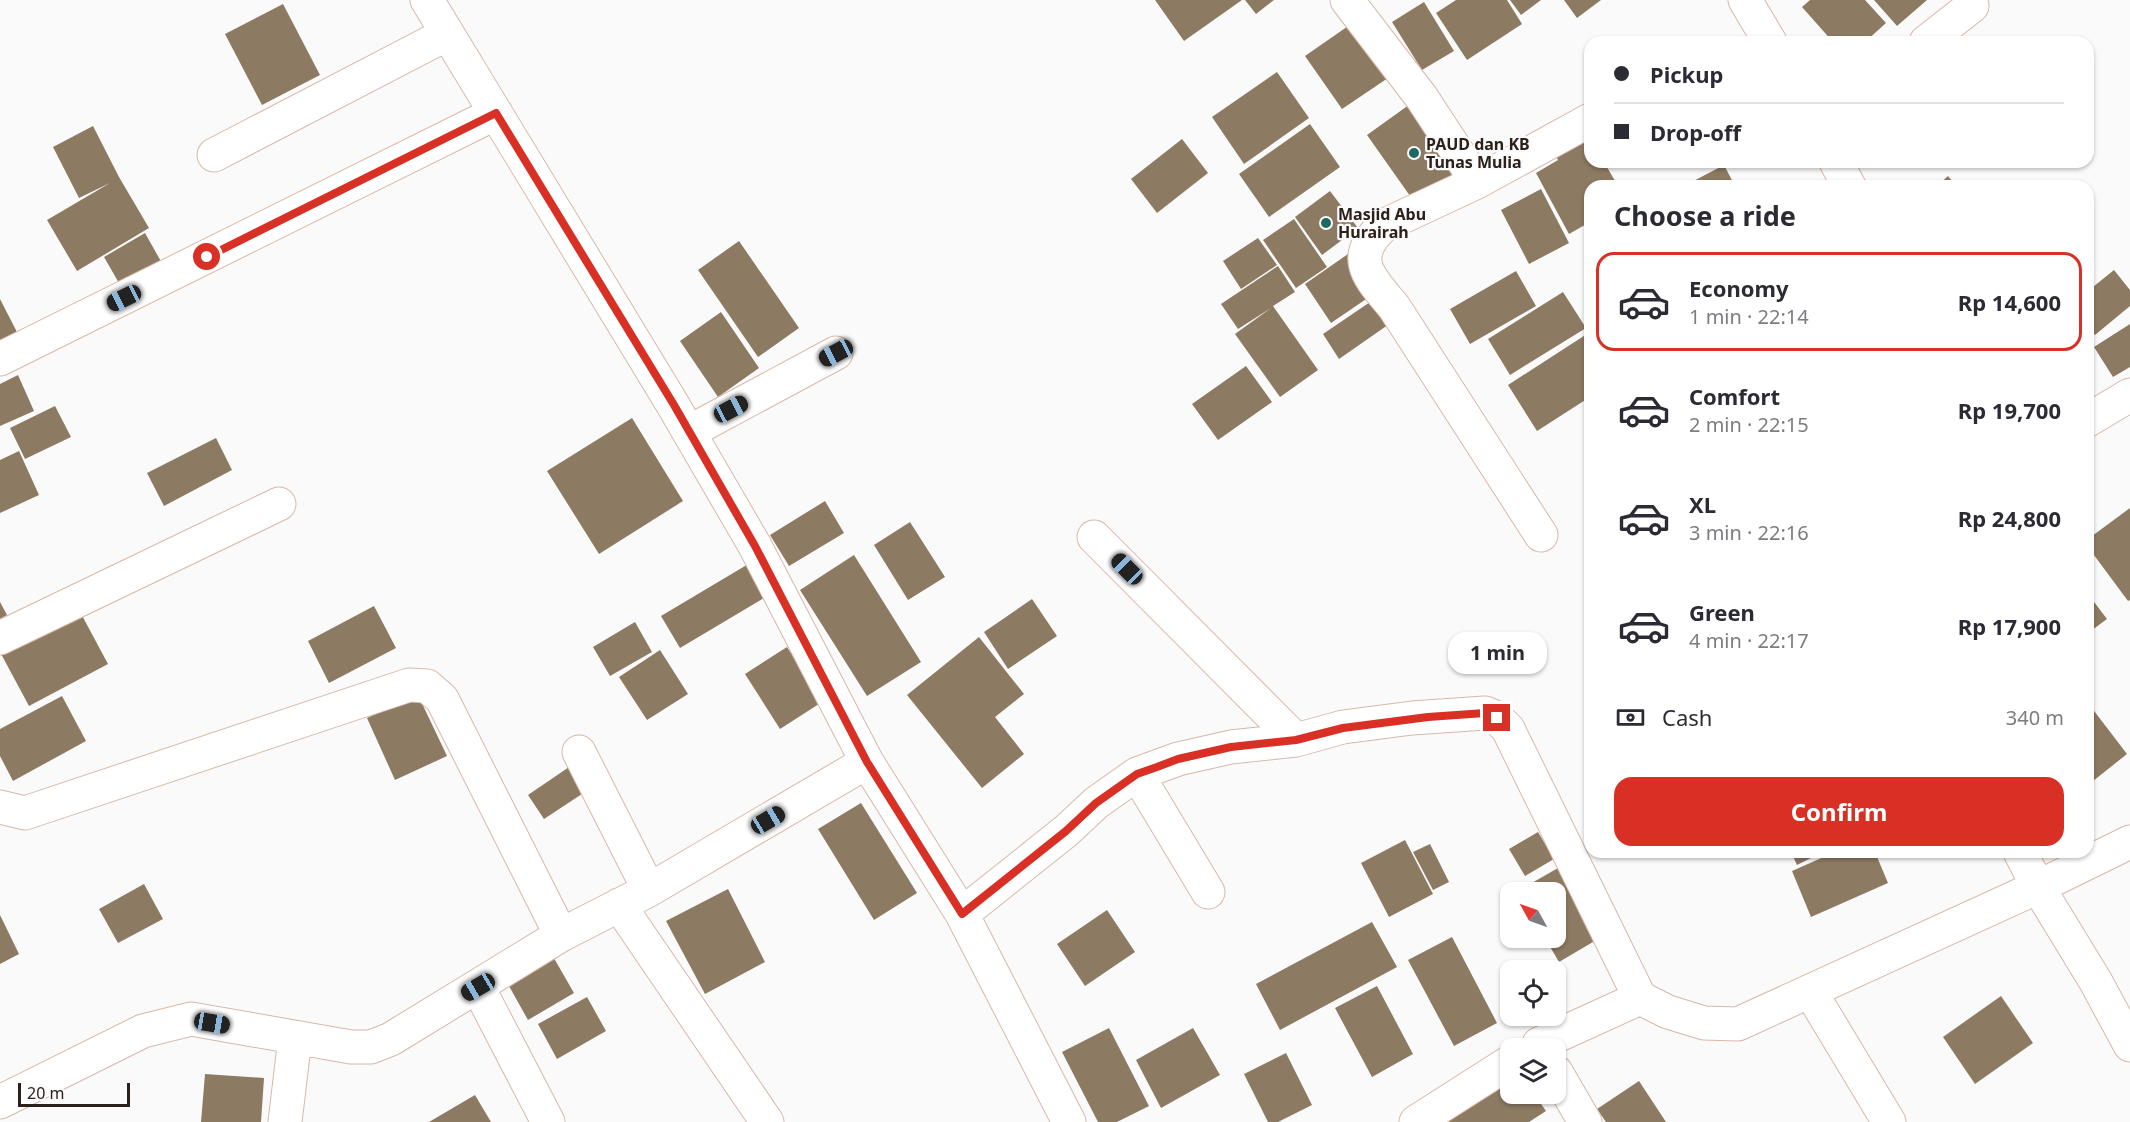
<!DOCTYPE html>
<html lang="en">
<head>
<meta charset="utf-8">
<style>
  body { margin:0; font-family:"Noto Sans",sans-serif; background:#f7f7f7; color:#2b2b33; height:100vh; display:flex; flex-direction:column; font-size:22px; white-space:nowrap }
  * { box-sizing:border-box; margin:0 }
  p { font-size:20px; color:#7c7c81 }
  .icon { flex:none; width:33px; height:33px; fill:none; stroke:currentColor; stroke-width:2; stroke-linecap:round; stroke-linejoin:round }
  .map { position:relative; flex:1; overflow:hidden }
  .panel { position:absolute; left:1584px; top:180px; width:510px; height:678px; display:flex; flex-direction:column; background:#fff; border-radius:18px; box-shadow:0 2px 4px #0004 }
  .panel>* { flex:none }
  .guide { position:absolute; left:1584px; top:36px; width:510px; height:132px; border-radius:18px; box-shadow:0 2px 4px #0004; display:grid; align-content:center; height:132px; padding:0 30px; background:#fff }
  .needle { width:39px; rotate:310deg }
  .tools { position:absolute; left:1500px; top:882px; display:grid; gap:12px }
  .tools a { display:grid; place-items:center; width:66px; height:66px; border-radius:12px; background:#fff; box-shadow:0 2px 4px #0004; font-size:30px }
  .scale { position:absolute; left:18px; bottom:15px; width:112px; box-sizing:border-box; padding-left:6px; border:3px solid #2c201b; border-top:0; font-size:16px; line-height:21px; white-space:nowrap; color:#2c201b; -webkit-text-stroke:4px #fafafa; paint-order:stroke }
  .end { position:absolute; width:27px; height:27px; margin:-14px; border:8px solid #d93025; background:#fff; box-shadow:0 0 0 3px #fff }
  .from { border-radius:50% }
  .bubble { position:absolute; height:42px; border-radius:18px; background:#fff; box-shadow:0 2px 4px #0004; font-size:20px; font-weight:700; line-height:42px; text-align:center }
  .car { position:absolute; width:18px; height:36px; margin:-18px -9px; border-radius:8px; box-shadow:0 0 4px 2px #0007; background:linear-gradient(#222 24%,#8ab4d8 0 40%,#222 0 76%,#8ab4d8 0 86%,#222 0) }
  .guide b { display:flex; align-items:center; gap:21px; height:57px; font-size:22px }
  .guide b+b { border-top:2px solid #e1e1e2 }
  .guide i { width:15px; height:15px; background:#2b2b33 }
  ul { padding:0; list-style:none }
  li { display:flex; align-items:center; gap:18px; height:99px; margin:0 12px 9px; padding:0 18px; border:3px solid transparent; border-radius:18px }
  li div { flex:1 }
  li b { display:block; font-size:22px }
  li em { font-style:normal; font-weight:700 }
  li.on { border-color:#d93025 }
  li>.icon { width:54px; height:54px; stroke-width:1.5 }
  h2 { padding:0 30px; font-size:27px; line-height:72px }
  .pay { display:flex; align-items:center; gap:15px; height:66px; padding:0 30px; font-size:22px }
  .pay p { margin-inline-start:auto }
  .cta { display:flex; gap:12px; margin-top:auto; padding:12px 30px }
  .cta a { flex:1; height:69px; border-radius:18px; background:#d93025; color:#fff; font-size:24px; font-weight:700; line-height:69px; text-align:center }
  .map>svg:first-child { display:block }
  .building { fill:#8d7a62 }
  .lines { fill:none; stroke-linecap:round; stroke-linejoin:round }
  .minor-casing { stroke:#d8b8a9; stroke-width:35 }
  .minor { stroke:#fff; stroke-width:33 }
  .route { stroke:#d93025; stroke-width:8 }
  .poi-dot { fill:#1d6860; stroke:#fafafa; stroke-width:2 }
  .labels { text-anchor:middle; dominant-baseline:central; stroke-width:4.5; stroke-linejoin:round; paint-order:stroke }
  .poi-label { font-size:16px; font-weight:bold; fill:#2c201b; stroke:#fafafa; text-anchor:start }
</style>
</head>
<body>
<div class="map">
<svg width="2130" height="1122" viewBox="0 0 2130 1122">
  <rect width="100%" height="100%" fill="#fafafa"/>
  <!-- building -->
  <path class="building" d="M1155 0H1242L1184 41Z
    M1245 0H1274L1256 14Z
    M1456 0H1507L1522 24 1467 60 1436 13Z
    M1510 0H1541L1521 15Z
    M1564 0H1601L1577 18Z
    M1810 0H1865L1886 23 1865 42H1833L1802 7Z
    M1874 0H1927L1897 26Z
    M1424 2 1454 51 1422 70 1392 22Z
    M283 4 320 75 262 105 225 34Z
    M1354 22 1391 76 1342 109 1305 56Z
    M1277 72 1309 118 1244 164 1212 117Z
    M1413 102 1460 171 1415 203 1367 135Z
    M1310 124 1340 167 1269 217 1239 174Z
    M93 126 119 177 149 228 77 271 47 220 110 183 79 198 53 147Z
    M1590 136V162H1604L1618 186H1590V222L1569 234 1536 173 1558 160 1550 146Z
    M1182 139 1208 173 1157 213 1131 179Z
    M1724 165 1735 186H1684Z
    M1948 176 1956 186H1937Z
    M1541 189 1569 243 1529 264 1501 210Z
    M1330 191 1358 228 1322 255 1295 217Z
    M1294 219 1327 267 1296 288 1263 240Z
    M145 233 163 265 123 290 104 257Z
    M1258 238 1277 265 1241 289 1223 261Z
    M739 241 799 328 758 357 698 270Z
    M1348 254 1375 293 1331 323 1305 284Z
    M1278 266 1295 292 1273 306 1318 370 1280 397 1235 334 1271 308 1238 329 1221 304Z
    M2114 270 2130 290V306L2095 335 2088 326V291Z
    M1516 271 1536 306 1470 344 1450 309Z
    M1563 292 1586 328 1510 375 1488 339Z
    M1379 296 1395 320 1339 359 1323 334Z
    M0 299 18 334 0 343Z
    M721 312 759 368 718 397 680 341Z
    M2130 324V367L2113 377 2094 347Z
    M1590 332V397L1537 431 1508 385Z
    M1246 366 1272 402 1218 440 1192 404Z
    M18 375 34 411 0 426V384Z
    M55 406 71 437 25 459 10 428Z
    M632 418 683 501 599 554 547 471Z
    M216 438 232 470 164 506 147 473Z
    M19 451 39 495 0 513V460Z
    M825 501 844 533 789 566 770 535Z
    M2130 508V600L2128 601 2088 547V539Z
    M910 522 945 577 908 600 874 545Z
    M854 555 921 662 867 696 800 590Z
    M750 563 769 595 680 648 661 616Z
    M2088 594 2107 619 2088 633Z
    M1032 599 1057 636 1008 669 984 632Z
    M0 602 7 615 0 619Z
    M374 606 396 648 329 683 308 641Z
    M78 608 108 664 29 706 0 652Z
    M635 622 652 652 610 676 593 647Z
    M979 637 1024 694 995 717 1024 754 982 788 907 695Z
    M787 647 822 702 780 729 745 674Z
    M660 650 688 694 647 720 619 677Z
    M418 695 447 756 395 780 367 718Z
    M62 696 86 741 13 781 0 756V729Z
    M2088 703 2127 754 2088 785Z
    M572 765 588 790 544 819 528 795Z
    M861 803 917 893 874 920 818 829Z
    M1538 832 1554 859 1525 876 1509 849Z
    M1405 840 1433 894 1389 917 1361 863Z
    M1430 844 1449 882 1433 890 1413 852Z
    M1791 852H1823L1797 865Z
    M1835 852H1875L1888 883 1811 917 1792 871Z
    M1558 868 1598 939 1559 962 1545 938H1556V892H1519L1518 891Z
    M144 884 163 919 118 943 99 909Z
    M728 889 765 962 705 994 666 921Z
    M1107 910 1135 952 1085 986 1057 944Z
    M0 915 19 954 0 964Z
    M1372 922 1397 967 1280 1030 1256 984Z
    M1452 937 1497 1023 1454 1046 1408 960Z
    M551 953 574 993 528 1020 505 979Z
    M1377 986 1413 1054 1372 1077 1335 1008Z
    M2001 996 2033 1043 1975 1084 1943 1037Z
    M587 997 606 1031 557 1059 538 1024Z
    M1109 1028 1149 1106 1117 1122H1098L1062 1052Z
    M1193 1028 1220 1075 1161 1108 1136 1060Z
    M1286 1053 1312 1105 1278 1122H1268L1244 1074Z
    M205 1074 264 1078 261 1122H201Z
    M1510 1074V1094H1534L1546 1111 1529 1122H1447Z
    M1639 1081 1666 1122H1606L1597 1109Z
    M475 1095 491 1122H429Z"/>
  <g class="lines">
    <!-- minor casing -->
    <g class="minor-casing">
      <path id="minor" d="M427 0 673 405 755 546 867 762 962 914 1069 1122
        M1347 0 1422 98 1477 182 1590 120
        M1745 0 1770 42
        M1926 42 1972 6
        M214 155 447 34
        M1836 162 1849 186
        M1477 182 1383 226C1348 259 1370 278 1394 307L1541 535
        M0 359 496 113
        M2088 420 2130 395
        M689 432 836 353
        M1094 537 1296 740 1343 727 1412 718 1485 713 1497 718 1508 729 1640 998
        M0 638 279 504
        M579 752 649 890
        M1137 774 1208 892
        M0 807 25 813 409 685 427 686 442 699 561 935
        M2020 852 2038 887 2096 982 2130 1045
        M619 905 767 1122
        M962 914 1066 831 1096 803 1137 774 1178 759 1231 747 1296 740
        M478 987 548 1122
        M1810 991 1889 1122
        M1539 1044 1640 998 1668 1012 1704 1023 1738 1024 2038 887 2130 842
        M1556 1072 1585 1122
        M0 1102 143 1031 191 1019 351 1047H371L391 1039 561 935 649 890 867 762
        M285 1122 295 1038
        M1416 1122 1510 1062"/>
    </g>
    <!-- minor -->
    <use href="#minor" class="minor"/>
  </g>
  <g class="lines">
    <!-- route -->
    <path class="route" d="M207 257 496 113 674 405 755 546 867 762 962 914 1066 831 1096 803 1137 774 1157 767 1178 759 1231 747 1296 740 1343 728 1428 717 1485 713 1497 718"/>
  </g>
  <!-- markers -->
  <g class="poi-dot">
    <circle cx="1414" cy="153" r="6"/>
    <circle cx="1326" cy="223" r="6"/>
  </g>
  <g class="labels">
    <!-- poi labels -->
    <g class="poi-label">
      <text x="1426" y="144">PAUD dan KB<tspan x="1426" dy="18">Tunas Mulia</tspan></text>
      <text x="1338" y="214">Masjid Abu<tspan x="1338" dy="18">Hurairah</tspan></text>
    </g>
  </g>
</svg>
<div class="tools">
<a><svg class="needle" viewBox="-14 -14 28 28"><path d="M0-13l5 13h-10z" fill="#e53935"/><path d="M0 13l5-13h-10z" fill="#7c7c81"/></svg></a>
<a><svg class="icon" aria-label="locate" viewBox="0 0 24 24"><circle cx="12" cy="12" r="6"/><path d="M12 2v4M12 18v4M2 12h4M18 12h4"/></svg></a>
<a><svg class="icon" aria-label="layers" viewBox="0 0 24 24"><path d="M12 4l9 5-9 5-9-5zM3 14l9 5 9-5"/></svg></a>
</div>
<div class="scale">20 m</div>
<i class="end from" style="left:207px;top:257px"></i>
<i class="end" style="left:1497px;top:718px"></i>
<div class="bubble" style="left:1448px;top:632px;width:99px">1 min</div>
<i class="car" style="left:124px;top:298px;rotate:244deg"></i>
<i class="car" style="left:836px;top:353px;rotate:242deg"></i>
<i class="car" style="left:731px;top:409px;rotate:62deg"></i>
<i class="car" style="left:1127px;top:569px;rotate:315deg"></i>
<i class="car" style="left:768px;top:820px;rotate:60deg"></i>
<i class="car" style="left:478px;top:987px;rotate:240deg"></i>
<i class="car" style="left:212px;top:1023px;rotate:100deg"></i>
<div class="guide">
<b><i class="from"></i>Pickup</b>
<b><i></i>Drop-off</b>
</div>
<section class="panel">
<h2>Choose a ride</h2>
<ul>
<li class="on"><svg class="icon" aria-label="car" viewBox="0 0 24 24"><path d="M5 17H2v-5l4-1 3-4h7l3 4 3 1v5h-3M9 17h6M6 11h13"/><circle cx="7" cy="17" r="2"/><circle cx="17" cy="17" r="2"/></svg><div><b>Economy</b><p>1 min · 22:14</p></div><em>Rp 14,600</em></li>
<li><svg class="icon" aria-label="car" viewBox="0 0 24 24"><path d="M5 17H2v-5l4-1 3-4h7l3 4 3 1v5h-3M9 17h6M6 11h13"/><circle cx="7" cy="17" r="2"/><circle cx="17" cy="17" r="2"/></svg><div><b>Comfort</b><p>2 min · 22:15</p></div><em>Rp 19,700</em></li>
<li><svg class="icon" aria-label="car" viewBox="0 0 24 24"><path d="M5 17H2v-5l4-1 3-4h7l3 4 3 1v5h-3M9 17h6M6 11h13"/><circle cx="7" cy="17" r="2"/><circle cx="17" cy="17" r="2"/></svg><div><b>XL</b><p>3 min · 22:16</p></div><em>Rp 24,800</em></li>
<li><svg class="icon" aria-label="car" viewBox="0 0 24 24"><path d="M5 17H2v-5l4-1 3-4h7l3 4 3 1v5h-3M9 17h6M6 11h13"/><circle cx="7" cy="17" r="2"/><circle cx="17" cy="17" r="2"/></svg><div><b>Green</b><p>4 min · 22:17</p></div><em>Rp 17,900</em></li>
</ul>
<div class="pay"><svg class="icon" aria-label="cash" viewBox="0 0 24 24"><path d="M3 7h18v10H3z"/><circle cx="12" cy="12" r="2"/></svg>Cash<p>340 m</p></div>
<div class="cta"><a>Confirm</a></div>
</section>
</div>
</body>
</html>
